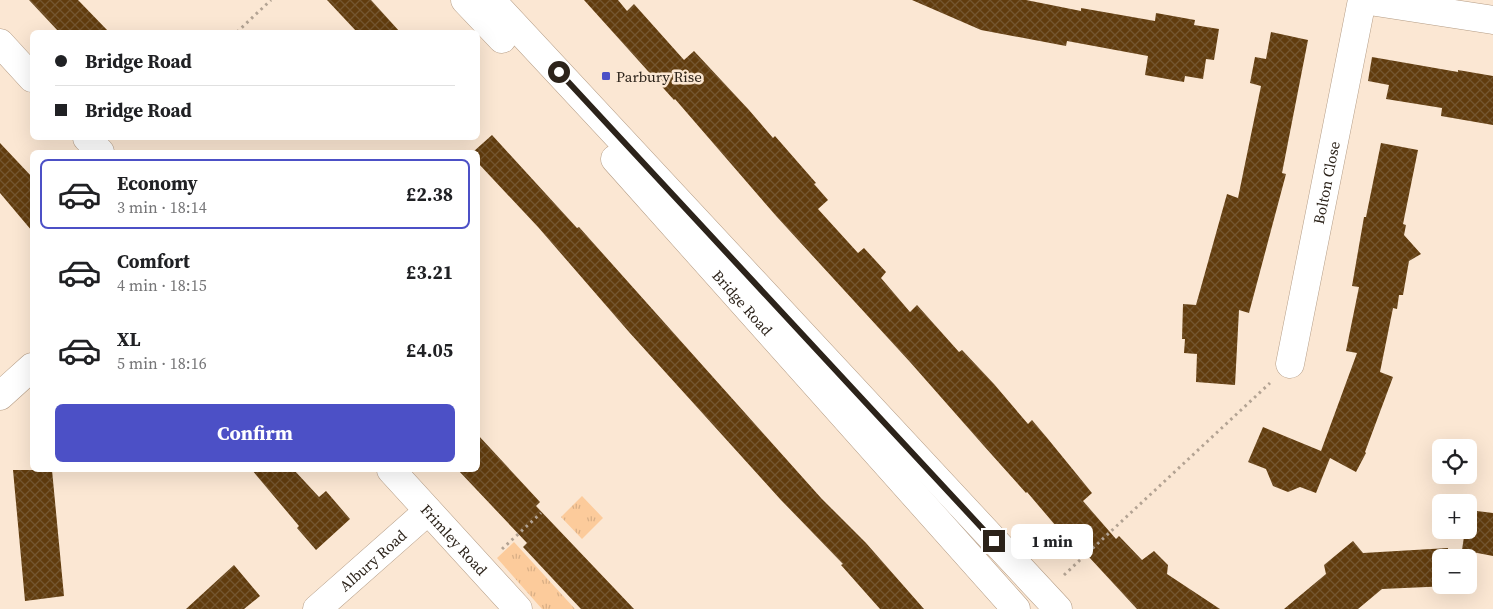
<!DOCTYPE html>
<html lang="en">
<head>
<meta charset="utf-8">
<style>
  body { margin:0; font-family:"Source Serif 4",serif; background:#f2f2f2; color:#202124; height:100vh; display:flex; flex-direction:column; font-size:19px; white-space:nowrap }
  * { box-sizing:border-box; margin:0 }
  p { font-size:16px; color:#757577 }
  .icon { flex:none; width:28px; height:28px; fill:none; stroke:currentColor; stroke-width:2; stroke-linecap:round; stroke-linejoin:round }
  .map { position:relative; flex:1; overflow:hidden }
  .drawer { position:absolute; left:30px; top:150px; width:450px; height:322px; display:flex; flex-direction:column; background:#fff; border-radius:8px; box-shadow:0 5px 20px #0002 }
  .drawer>* { flex:none }
  .hud { position:absolute; left:30px; top:30px; width:450px; height:110px; border-radius:8px; box-shadow:0 5px 20px #0002; display:grid; align-content:center; height:110px; padding:0 25px; background:#fff }
  .controls { position:absolute; left:1432px; top:439px; display:grid; gap:10px }
  .controls a { display:grid; place-items:center; width:45px; height:45px; border-radius:8px; background:#fff; box-shadow:0 5px 20px #0002; font-size:25px }
  .end { position:absolute; width:22px; height:22px; margin:-11px; border:6px solid #2c231a; background:#fff; box-shadow:0 0 0 2px #fff }
  .from { border-radius:50% }
  .bubble { position:absolute; height:35px; border-radius:8px; background:#fff; box-shadow:0 5px 20px #0002; font-size:16px; font-weight:700; line-height:35px; text-align:center }
  .hud b { display:flex; align-items:center; gap:18px; height:48px; font-size:19px }
  .hud b+b { border-top:1px solid #e0e0e0 }
  .hud i { width:12px; height:12px; background:#202124 }
  ul { padding:9px 0 0; list-style:none }
  li { display:flex; align-items:center; gap:15px; height:70px; margin:0 10px 8px; padding:0 15px; border:2px solid transparent; border-radius:8px }
  li div { flex:1 }
  li b { display:block; font-size:19px }
  li em { font-style:normal; font-weight:700 }
  li.current { border-color:#4c50c6 }
  li>.icon { width:45px; height:45px; stroke-width:1.5 }
  .action { display:flex; gap:10px; margin-top:auto; padding:10px 25px }
  .action a { flex:1; height:58px; border-radius:8px; background:#4c50c6; color:#fff; font-size:20px; font-weight:700; line-height:58px; text-align:center }
  .map>svg:first-child { display:block }
  .grass { fill:url(#grass-tufts) }
  .building { fill:url(#building-cross-hatch) }
  .lines { fill:none; stroke-linecap:round; stroke-linejoin:round }
  .street-casing { stroke:#b49c85; stroke-width:29 }
  .secondary-casing { stroke:#b49c85; stroke-width:29 }
  .path { stroke:#b3a393; stroke-width:3; stroke-dasharray:2.5 4; stroke-linecap:butt }
  .street { stroke:#fff; stroke-width:28 }
  .secondary { stroke:#fff; stroke-width:28 }
  .route { stroke:#2c231a; stroke-width:6 }
  .poi-dot { fill:#4c50c6; stroke:#fbe7d3; stroke-width:2 }
  .labels { text-anchor:middle; dominant-baseline:central; stroke-width:5; stroke-linejoin:round; paint-order:stroke }
  .poi-label { font-size:15px; fill:#2c231a; stroke:#fbe7d3; text-anchor:start }
  .street-label { font-size:15px; fill:#2c231a; stroke:#fbe7d3 }
</style>
</head>
<body>
<div class="map">
<svg width="1493" height="609" viewBox="0 0 1493 609">
  <defs>
    <pattern id="grass-tufts" width="24" height="20" patternUnits="userSpaceOnUse" patternTransform="scale(1.25)"><rect width="24" height="20" fill="#fccb9b"/><path d="M3 7l-1-3M5 7V3M7 7l1-3M15 17l-1-3M17 17v-4M19 17l1-3" fill="none" stroke="#d8ae85"/></pattern>
    <pattern id="building-cross-hatch" width="8" height="8" patternUnits="userSpaceOnUse" patternTransform="scale(1.25)"><rect width="8" height="8" fill="#613c0e"/><path d="M0 0l8 8M0 8l8-8" fill="none" stroke="#745630"/></pattern>
  </defs>
  <rect width="100%" height="100%" fill="#fbe7d3"/>
  <!-- grass -->
  <path class="grass" d="M582 496 603 518 582 539 561 517Z
    M514 542 575 609H576H542L497 558Z"/>
  <!-- building -->
  <path class="building" d="M29 0H78L109 32H59Z
    M327 0H371L400 32H357Z
    M584 0H618L627 11 634 4 684 60 694 51 749 110 773 138 775 136 816 183 814 184 828 200 818 209 858 253 864 248 886 272 881 278 910 312 917 305 959 352 962 350 994 384 1028 424 1032 420 1048 439 1092 493 1083 501 1116 539 1119 536 1142 560 1154 551 1168 565 1167 574 1220 609H1137L1076 543 1073 546 1027 492 1026 493 984 446 910 362 777 217 675 99 674 100Z
    M912 0H1026L1081 11V8L1155 21 1156 13 1195 20 1194 25 1219 29 1214 60 1206 59 1203 79 1185 76 1184 82 1145 75 1148 56 1067 41 1066 46 981 30Z
    M1271 32 1308 40 1282 173 1286 174 1249 313 1239 310 1235 385 1196 382 1197 354 1184 353 1185 339H1182L1183 304 1196 305 1227 194 1238 198 1261 86 1250 83 1255 57 1266 59Z
    M1372 57 1458 72V70L1493 76V125L1441 116 1442 108 1386 99 1389 85 1368 81Z
    M492 135 577 228 579 227 821 498 866 543 924 609H880L841 565 843 564 780 499 629 332 538 227 478 163V152H473Z
    M0 143 32 177V231L0 193Z
    M1381 143 1418 150 1403 224 1406 225 1404 235 1421 254 1409 261 1403 295H1399L1397 309 1393 308 1380 372 1393 377 1365 452 1366 453 1356 472 1330 458 1316 493 1300 487 1288 492 1273 486 1266 469 1248 462 1263 427 1321 451 1357 353 1346 351 1359 287 1352 286 1364 217H1366Z
    M478 435 540 502 536 506 634 609H581L523 547 527 543 458 470H478Z
    M13 470H52L64 596 25 601Z
    M252 470H294L319 497 326 491 350 519 316 550 297 528 299 526Z
    M1469 510 1493 513V556L1462 550 1465 530H1469Z
    M1353 541 1363 553 1448 548V558H1441V585L1449 586 1382 589 1358 609H1284L1326 574 1324 565Z
    M234 565 260 596 244 609H186Z"/>
  <g class="lines">
    <!-- street casing -->
    <g class="street-casing">
      <g id="street">
        <path d="M1363 0 1493 20"/>
        <path d="M0 43 32 78"/>
        <path d="M87 138 100 152"/>
        <path id="s1" d="M1290 364 1362 0"/>
        <path d="M0 396 32 367"/>
        <path id="s2" d="M391 470 518 609"/>
        <path id="s3" d="M317 609 428 511"/>
      </g>
    </g>
    <!-- secondary casing -->
    <g class="secondary-casing">
      <g id="secondary">
        <path d="M465 0 502 39"/>
        <path d="M491 0 1058 609"/>
        <path id="s4" d="M615 159 1016 609"/>
      </g>
    </g>
    <!-- path -->
    <path class="path" d="M237 32 271 0
      M502 549 541 513
      M1064 575 1270 383"/>
    <!-- street -->
    <use href="#street" class="street"/>
    <!-- secondary -->
    <use href="#secondary" class="secondary"/>
  </g>
  <g class="lines">
    <!-- route -->
    <path class="route" d="M559 72 994 541"/>
  </g>
  <!-- markers -->
  <rect class="poi-dot" x="601" y="71" width="10" height="10" rx="2.5"/>
  <g class="labels">
    <!-- poi labels -->
    <g class="poi-label">
      <text x="616" y="76">Parbury Rise</text>
    </g>
    <!-- street labels -->
    <g class="street-label">
      <text stroke="none"><textPath href="#s1" startOffset="185">Bolton Close</textPath></text>
      <text stroke="none"><textPath href="#s4" startOffset="192">Bridge Road</textPath></text>
      <text stroke="none"><textPath href="#s2" startOffset="94">Frimley Road</textPath></text>
      <text stroke="none"><textPath href="#s3" startOffset="74">Albury Road</textPath></text>
    </g>
  </g>
</svg>
<div class="controls">
<a><svg class="icon" aria-label="locate" viewBox="0 0 24 24"><circle cx="12" cy="12" r="6"/><path d="M12 2v4M12 18v4M2 12h4M18 12h4"/></svg></a>
<a>+</a>
<a>−</a>
</div>
<i class="end from" style="left:559px;top:72px"></i>
<i class="end" style="left:994px;top:541px"></i>
<div class="bubble" style="left:1011px;top:524px;width:82px">1 min</div>
<div class="hud">
<b><i class="from"></i>Bridge Road</b>
<b><i></i>Bridge Road</b>
</div>
<section class="drawer">
<ul>
<li class="current"><svg class="icon" aria-label="car" viewBox="0 0 24 24"><path d="M5 17H2v-5l4-1 3-4h7l3 4 3 1v5h-3M9 17h6M6 11h13"/><circle cx="7" cy="17" r="2"/><circle cx="17" cy="17" r="2"/></svg><div><b>Economy</b><p>3 min · 18:14</p></div><em>£2.38</em></li>
<li><svg class="icon" aria-label="car" viewBox="0 0 24 24"><path d="M5 17H2v-5l4-1 3-4h7l3 4 3 1v5h-3M9 17h6M6 11h13"/><circle cx="7" cy="17" r="2"/><circle cx="17" cy="17" r="2"/></svg><div><b>Comfort</b><p>4 min · 18:15</p></div><em>£3.21</em></li>
<li><svg class="icon" aria-label="car" viewBox="0 0 24 24"><path d="M5 17H2v-5l4-1 3-4h7l3 4 3 1v5h-3M9 17h6M6 11h13"/><circle cx="7" cy="17" r="2"/><circle cx="17" cy="17" r="2"/></svg><div><b>XL</b><p>5 min · 18:16</p></div><em>£4.05</em></li>
</ul>
<div class="action"><a>Confirm</a></div>
</section>
</div>
</body>
</html>
